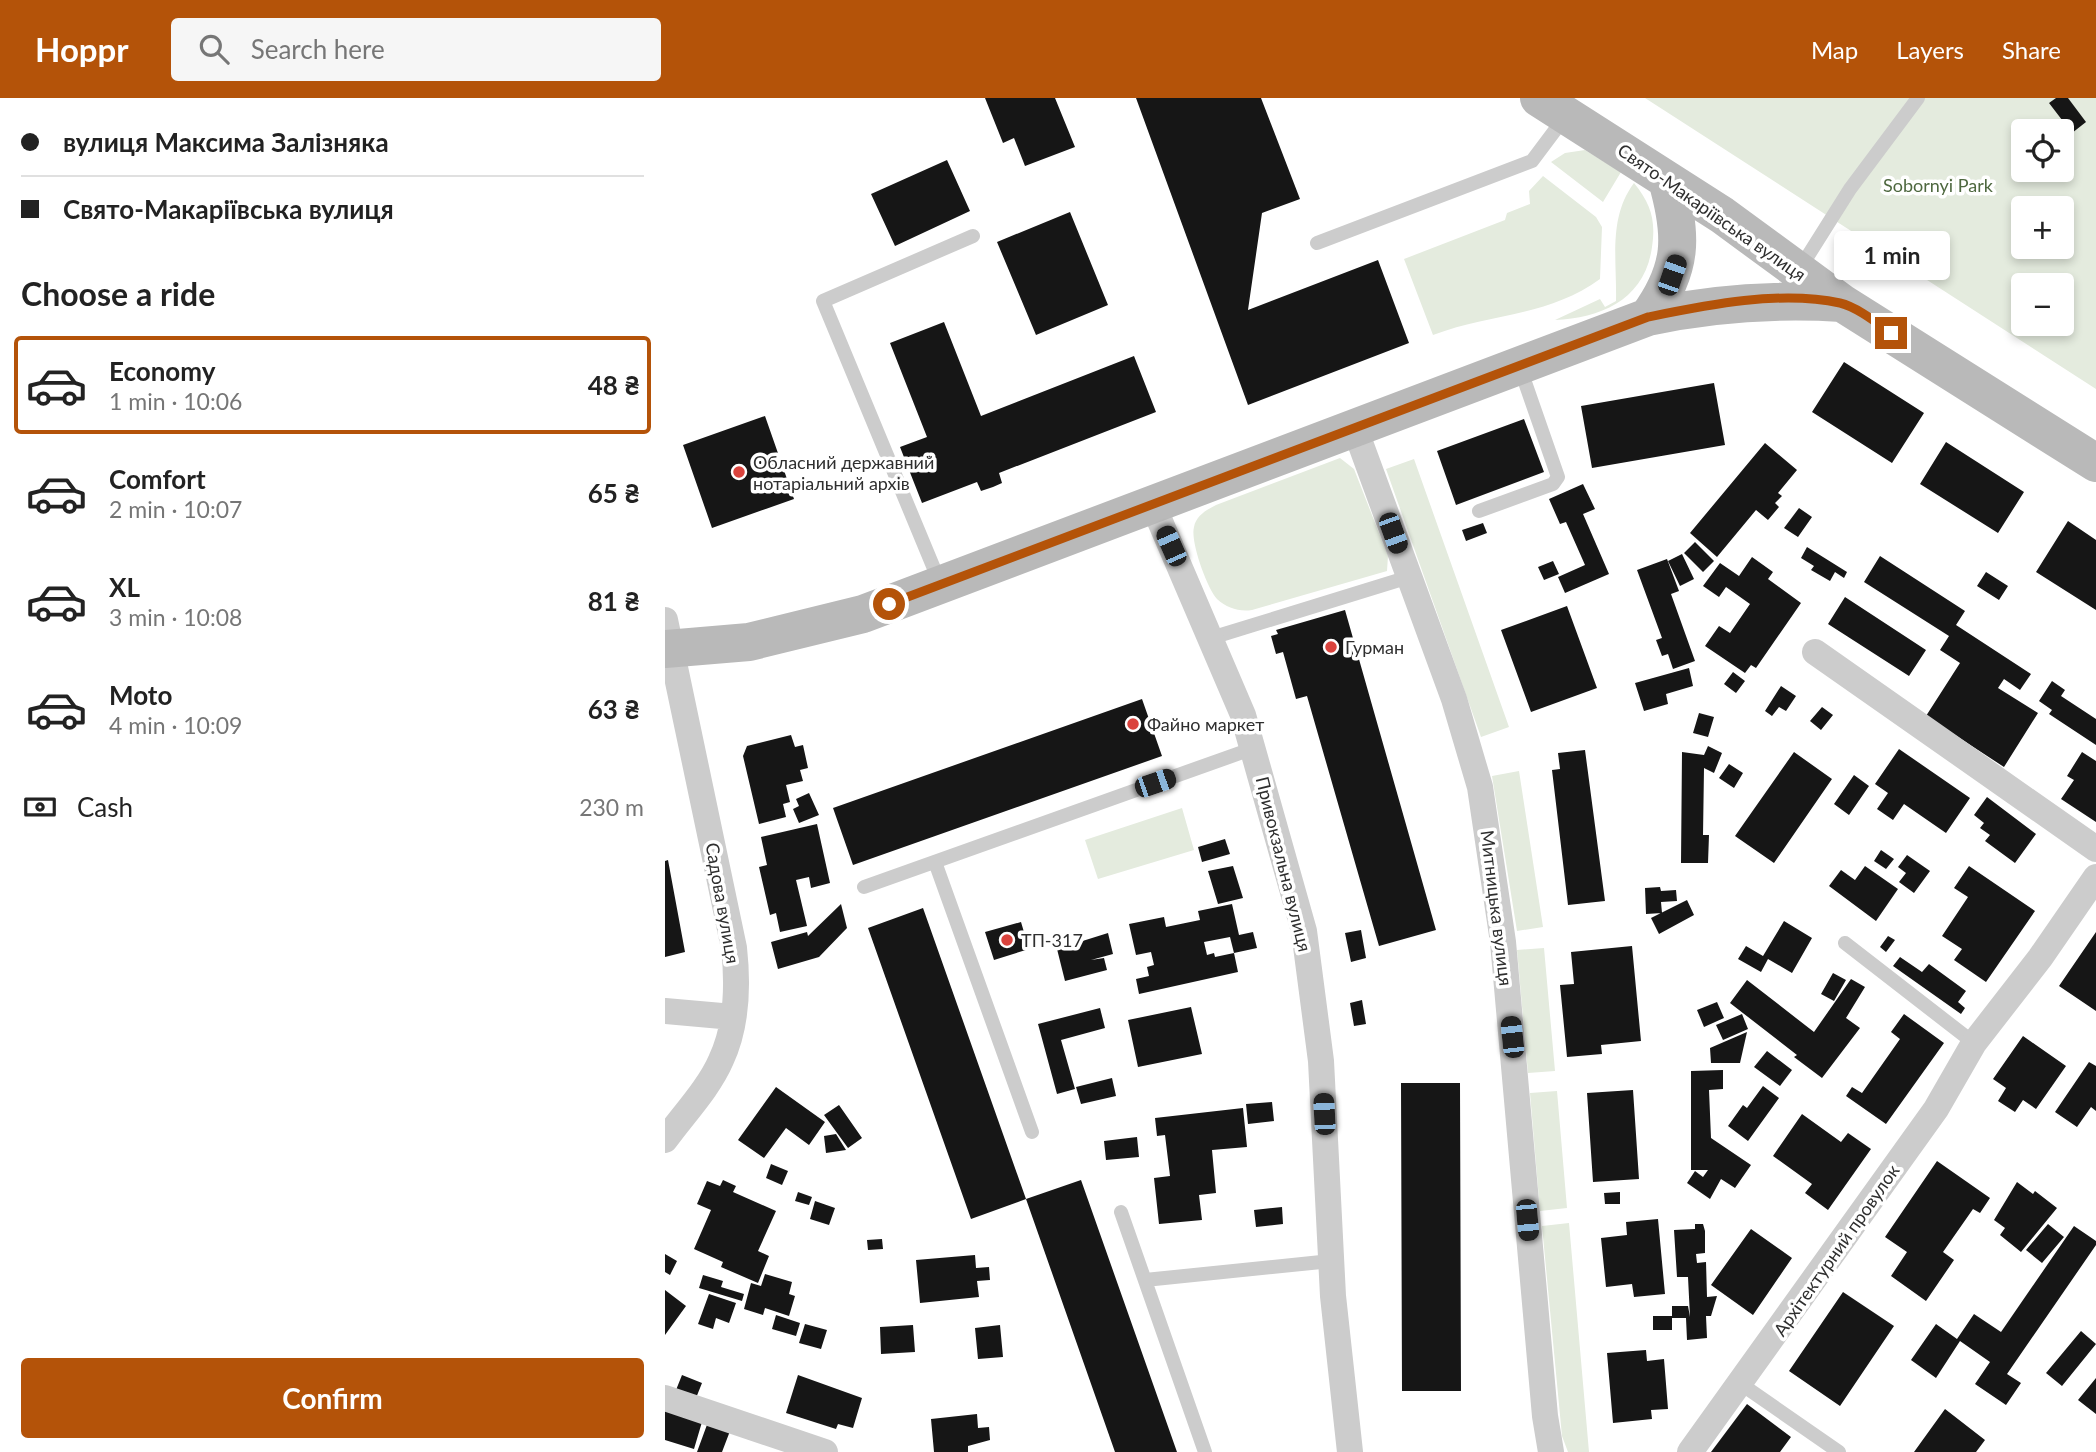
<!DOCTYPE html>
<html lang="en">
<head>
<meta charset="utf-8">
<style>
  body { margin:0; font-family:Lato,sans-serif; background:#f6f6f6; color:#222; height:100vh; display:flex; flex-direction:column; font-size:26px; white-space:nowrap }
  * { box-sizing:border-box; margin:0 }
  p { font-size:23px; color:#767676 }
  .icon { flex:none; width:38px; height:38px; fill:none; stroke:currentColor; stroke-width:2; stroke-linecap:round; stroke-linejoin:round }
  .map { position:relative; flex:1; overflow:hidden }
  .sheet { display:flex; flex-direction:column; background:#fff; width:665px }
  .sheet>* { flex:none }
  .hud { display:grid; align-content:center; height:154px; padding:0 21px; background:#fff }
  .tools { position:absolute; left:1346px; top:21px; display:grid; gap:14px }
  .tools a { display:grid; place-items:center; width:63px; height:63px; border-radius:7px; background:#fff; box-shadow:0 4px 10px #0003; font-size:35px }
  .end { position:absolute; width:32px; height:32px; margin:-16px; border:9px solid #b45309; background:#fff; box-shadow:0 0 0 4px #fff }
  .from { border-radius:50% }
  .bubble { position:absolute; height:49px; border-radius:7px; background:#fff; box-shadow:0 4px 10px #0003; font-size:23px; font-weight:700; line-height:49px; text-align:center }
  .car { position:absolute; width:21px; height:42px; margin:-21px -10px; border-radius:9px; box-shadow:0 0 5px 2px #0007; background:linear-gradient(#222 24%,#8ab4d8 0 40%,#222 0 76%,#8ab4d8 0 86%,#222 0) }
  .hud b { display:flex; align-items:center; gap:24px; height:66px; font-size:26px }
  .hud b+b { border-top:2px solid #e0e0e0 }
  .hud i { width:18px; height:18px; background:#222 }
  ul { padding:0; list-style:none }
  li { display:flex; align-items:center; gap:21px; height:98px; margin:0 14px 10px; padding:0 7px; border:4px solid transparent; border-radius:7px }
  li div { flex:1 }
  li b { display:block; font-size:26px }
  li em { font-style:normal; font-weight:700 }
  li.selected { border-color:#b45309 }
  li>.icon { width:63px; height:63px; stroke-width:1.5 }
  h2 { padding:0 21px; font-size:32px; line-height:84px }
  .pay { display:flex; align-items:center; gap:18px; height:77px; padding:0 21px; font-size:26px }
  .pay p { margin-inline-start:auto }
  .button { display:flex; gap:14px; margin-top:auto; padding:14px 21px }
  .button a { flex:1; height:80px; border-radius:7px; background:#b45309; color:#fff; font-size:28px; font-weight:700; line-height:80px; text-align:center }
  header { display:flex; align-items:center; gap:42px; box-sizing:border-box; height:98px; padding:0 35px; background:#b45309; color:#fff }
  header strong { font-size:33px }
  nav { display:flex; gap:38px; margin-inline-start:auto; font-size:24px }
  .search { width:490px; height:63px; background:#f6f6f6; display:flex; align-items:center; gap:18px; box-sizing:border-box; padding:0 24px; border-radius:7px; color:#767676; font-size:26px }
  main { display:flex; flex:1; min-height:0 }
  .map>svg:first-child { display:block }
  .green { fill:#e4ebde; fill-rule:evenodd }
  .building { fill:#161616 }
  .lines { fill:none; stroke-linecap:round; stroke-linejoin:round }
  .lane { stroke:#ccc; stroke-width:14 }
  .street { stroke:#ccc; stroke-width:26 }
  .secondary { stroke:#b9b9b9; stroke-width:38 }
  .route { stroke:#b45309; stroke-width:9 }
  .poi-dot { fill:#da433d; stroke:#fff; stroke-width:2.5 }
  .labels { text-anchor:middle; dominant-baseline:central; stroke-width:7; stroke-linejoin:round; paint-order:stroke }
  .park-label { font-size:18px; fill:#4e683f; stroke:#fff }
  .street-label { font-size:18px; fill:#2f2f2f; stroke:#fff }
  .poi-label { font-size:18px; fill:#2f2f2f; stroke:#fff; text-anchor:start }
</style>
</head>
<body>
<header>
<strong>Hoppr</strong>
<div class="search"><svg class="icon" aria-label="search" viewBox="0 0 24 24"><circle cx="10" cy="10" r="6"/><path d="M15 15l6 6"/></svg>Search here</div>
<nav><a>Map</a><a>Layers</a><a>Share</a></nav>
</header>
<main>
<section class="sheet">
<div class="hud">
<b><i class="from"></i>вулиця Максима Залізняка</b>
<b><i></i>Свято-Макаріївська вулиця</b>
</div>
<h2>Choose a ride</h2>
<ul>
<li class="selected"><svg class="icon" aria-label="car" viewBox="0 0 24 24"><path d="M5 17H2v-5l4-1 3-4h7l3 4 3 1v5h-3M9 17h6M6 11h13"/><circle cx="7" cy="17" r="2"/><circle cx="17" cy="17" r="2"/></svg><div><b>Economy</b><p>1 min · 10:06</p></div><em>48 ₴</em></li>
<li><svg class="icon" aria-label="car" viewBox="0 0 24 24"><path d="M5 17H2v-5l4-1 3-4h7l3 4 3 1v5h-3M9 17h6M6 11h13"/><circle cx="7" cy="17" r="2"/><circle cx="17" cy="17" r="2"/></svg><div><b>Comfort</b><p>2 min · 10:07</p></div><em>65 ₴</em></li>
<li><svg class="icon" aria-label="car" viewBox="0 0 24 24"><path d="M5 17H2v-5l4-1 3-4h7l3 4 3 1v5h-3M9 17h6M6 11h13"/><circle cx="7" cy="17" r="2"/><circle cx="17" cy="17" r="2"/></svg><div><b>XL</b><p>3 min · 10:08</p></div><em>81 ₴</em></li>
<li><svg class="icon" aria-label="car" viewBox="0 0 24 24"><path d="M5 17H2v-5l4-1 3-4h7l3 4 3 1v5h-3M9 17h6M6 11h13"/><circle cx="7" cy="17" r="2"/><circle cx="17" cy="17" r="2"/></svg><div><b>Moto</b><p>4 min · 10:09</p></div><em>63 ₴</em></li>
</ul>
<div class="pay"><svg class="icon" aria-label="cash" viewBox="0 0 24 24"><path d="M3 7h18v10H3z"/><circle cx="12" cy="12" r="2"/></svg>Cash<p>230 m</p></div>
<div class="button"><a>Confirm</a></div>
</section>
<div class="map">
<svg width="1431" height="1354" viewBox="0 0 1431 1354">
  <rect width="100%" height="100%" fill="#fff"/>
  <!-- green -->
  <path class="green" d="M980 0H1431V291ZM1358 33H1396V72H1358ZM1358 110H1396V149H1358ZM1358 187H1396V226H1358Z
    M920 52 956 74 938 104 886 64 900 55Z
    M878 78 931 119 937 129 935 181C883 219 825 215 768 237L739 161 840 122 842 115 865 106 864 93Z
    M969 85C986 106 991 122 987 149 980 201 937 220 890 222L935 201 940 209 951 203C952 162 943 120 969 85Z
    M675 360 689 371 723 458 722 473 587 512C574 514 562 510 552 501 542 490 525 443 529 429 531 418 541 412 551 407Z
    M749 361 844 629 816 639 721 371Z
    M854 673 878 829 852 833 827 678Z
    M517 710 529 752 433 781 420 742Z
    M879 850 890 973 863 975 852 852Z
    M892 993 902 1110 875 1113 865 995Z
    M904 1125 924 1354H903L897 1338 877 1128Z"/>
  <!-- building -->
  <path class="building" d="M320 0H390L410 49 360 68 349 40 338 45Z
    M471 0H596L635 101 597 115 583 212 713 162 744 245 583 307Z
    M1391 0H1403L1421 24 1407 35 1384 5Z
    M282 62 305 113 230 148 206 96Z
    M405 114 443 207 371 237 332 144Z
    M279 224 316 318 469 258 491 314 334 375 337 385 328 389 316 393 312 384 257 405 235 349 262 339 225 245Z
    M1179 264 1259 315 1227 365 1147 314Z
    M1049 285 1060 347 927 370 916 308Z
    M100 318 129 401 47 430 18 347Z
    M859 321 879 374 791 407 772 353Z
    M1281 344 1359 394 1333 435 1255 386Z
    M1100 345 1132 372 1113 395 1117 398 1110 405 1114 409 1103 422 1091 412 1052 459 1025 435Z
    M918 386 930 411 918 416 944 476 900 495 893 479 920 467 901 424 895 426 884 401Z
    M1134 410 1147 419 1133 439 1119 430Z
    M1403 423 1431 442V512L1371 474Z
    M818 425 822 435 801 443 797 432Z
    M1030 444 1049 463 1038 474 1019 455Z
    M1142 449 1182 474 1179 480 1170 474 1165 483 1146 472 1149 468 1136 460Z
    M1017 456 1029 481 1015 488 1003 463Z
    M1215 458 1300 513 1291 527 1366 576 1355 592 1339 581 1333 590 1373 615 1339 669 1261 618 1295 565 1275 552 1284 538 1199 484Z
    M1087 459 1108 474 1103 481 1136 505 1091 570 1086 567 1080 575 1040 548 1054 528 1065 535 1085 506 1061 489 1054 499 1038 488 1055 465 1074 478Z
    M1002 461 1014 493 1006 496 1030 563 1008 571 1003 556 997 558 991 542 997 540 972 472Z
    M888 463 894 476 879 482 873 469Z
    M1321 474 1343 488 1334 502 1312 488Z
    M1180 499 1261 552 1244 578 1163 526Z
    M902 508 932 590 866 614 836 532Z
    M680 512 771 832 714 848 642 598 631 601 618 554 611 556 606 538 613 536 611 532Z
    M1024 570 1028 588 1001 596 1003 606 979 613 970 585Z
    M1068 574 1080 583 1071 595 1059 586Z
    M1387 583 1400 592 1396 598 1431 621V647L1384 616 1387 612 1374 603Z
    M1116 588 1131 598 1121 613 1114 609 1107 618 1100 613Z
    M477 601 497 658 188 767 168 710Z
    M1157 609 1168 617 1156 632 1145 623Z
    M1034 615 1049 619 1043 639 1028 635Z
    M126 637 130 649 138 647 143 670 135 672 138 683 121 687 125 704 118 706 121 719 94 726 78 658 82 648Z
    M1043 648 1057 655 1049 675 1039 670 1038 737H1044L1043 765H1016L1017 654 1039 657Z
    M1234 651 1305 700 1281 735 1239 706 1228 722 1212 711 1223 695 1210 686Z
    M920 652 940 803 903 807 887 672 895 671 893 655Z
    M1129 654 1167 681 1109 765 1070 738Z
    M1417 654 1431 663V724L1396 701 1409 682 1402 678Z
    M1064 666 1078 675 1069 690 1054 680Z
    M1189 677 1204 688 1184 717 1169 706Z
    M144 695 154 717 134 725 128 711 134 708 131 701Z
    M1322 699 1371 736 1350 765 1320 743 1325 737 1315 730 1319 725 1309 717Z
    M152 726 165 785 146 790 144 779 131 782 142 828 115 834 111 815 105 817 94 769 102 767 96 739Z
    M560 741 565 756 537 764 533 749Z
    M1216 752 1229 761 1221 771 1209 763Z
    M1242 757 1265 773 1249 795 1234 784 1241 775 1233 769Z
    M3 762 20 854 0 859V763Z
    M568 768 578 800 553 806 543 773Z
    M1200 768 1233 791 1211 823 1164 788 1176 772 1190 782Z
    M1304 768 1370 813 1321 884 1289 862 1297 851 1277 838 1303 799 1289 790Z
    M995 789 996 793 1011 792 1012 803 996 804 997 815 981 816 980 790Z
    M1022 802 1029 817 994 836 986 820Z
    M176 806 182 830 154 859 113 871 106 844 142 834 143 838Z
    M567 806 574 837 588 834 592 850 569 855 565 839 539 844 542 857 549 855 550 859 569 855 573 874 474 896 471 881 484 878 482 869 489 867 486 854 471 857 464 826 499 819 501 829 535 822 533 813Z
    M258 810 361 1101 306 1121 203 830Z
    M1119 823 1147 840 1127 875 1103 861 1096 874 1073 861 1081 848 1098 858Z
    M356 824 364 851 329 862 320 834Z
    M696 832 701 860 686 864 680 835Z
    M1431 834V913L1394 888Z
    M443 835 448 856 426 862 439 860 442 872 400 883 392 851Z
    M1223 838 1230 842 1221 854 1215 849Z
    M967 848 976 943 936 947 937 956 902 959 895 887 909 886 906 854Z
    M1235 859 1257 874 1264 866 1301 893 1293 904 1300 910 1296 916 1228 868Z
    M1168 875 1181 882 1169 903 1156 896Z
    M1186 881 1200 889 1181 920 1195 930 1157 980 1129 959 1132 957 1065 905 1082 882 1149 934Z
    M697 902 701 926 689 928 685 905Z
    M1052 904 1059 920 1039 929 1032 912Z
    M526 909 537 956 473 969 463 922Z
    M435 910 440 930 396 942 410 991 392 996 373 926Z
    M1077 916 1083 931 1058 942 1051 927Z
    M1239 916 1279 945 1221 1026 1181 998 1187 989 1197 995 1235 941 1226 934Z
    M1082 934 1075 965H1046L1045 950Z
    M1358 938 1401 968 1371 1011 1358 1002 1350 1014 1333 1003 1341 990 1328 981Z
    M1102 953 1127 972 1115 988 1089 969Z
    M1424 964 1431 968V1013L1426 1009 1412 1029 1390 1014Z
    M1058 972V991L1044 992 1046 1040 1086 1067 1070 1090 1056 1081 1045 1101 1022 1085 1030 1073 1038 1079 1043 1072H1026V973Z
    M447 980 451 998 416 1006 411 989Z
    M736 985H795L796 1293H737Z
    M1098 988 1114 1000 1083 1043 1063 1028 1078 1007 1082 1010Z
    M111 989 160 1024 144 1047 121 1030 99 1060 73 1042Z
    M968 992 974 1081 928 1084 922 995Z
    M607 1004 609 1023 583 1026 581 1006Z
    M174 1007 197 1040 183 1050 159 1017Z
    M578 1010 582 1049 547 1052 551 1095 534 1097 537 1122 494 1126 489 1080 505 1078 500 1037 492 1038 490 1020Z
    M1137 1016 1176 1044 1183 1035 1206 1051 1163 1112 1140 1095 1147 1086 1108 1058Z
    M171 1036 181 1052 161 1055 159 1038Z
    M472 1039 474 1059 441 1062 439 1043Z
    M1272 1063 1325 1100 1315 1115 1308 1111 1278 1154 1289 1162 1261 1203 1226 1178 1242 1154 1220 1139Z
    M106 1066 123 1073 117 1087 101 1080Z
    M58 1082 71 1088 68 1094 111 1113 93 1153 104 1158 93 1185 56 1169 58 1164 29 1151 46 1112 32 1106 42 1083 55 1088Z
    M416 1082 512 1354H450L361 1101Z
    M1352 1084 1368 1096 1370 1093 1392 1110 1356 1154 1335 1137 1340 1130 1329 1122Z
    M133 1094 147 1099 144 1107 130 1103Z
    M955 1094V1106H940L939 1095Z
    M150 1103 170 1110 164 1127 145 1121Z
    M617 1109 618 1126 591 1129 589 1112Z
    M993 1121 1000 1196 969 1199 967 1186 941 1189 936 1140 962 1137 961 1124Z
    M1030 1126H1038L1040 1133V1155L1031 1156 1032 1165 1041 1164 1042 1199 1052 1198 1046 1218H1041L1042 1240 1022 1242 1021 1220H1007V1232H988V1218H1007V1208H1023L1025 1219 1023 1179H1012L1009 1132 1030 1131Z
    M1383 1126 1399 1139 1377 1165 1361 1152Z
    M1409 1128 1431 1143V1147L1342 1276 1356 1285 1341 1307 1310 1286 1325 1264 1295 1243 1271 1280 1246 1262 1271 1226 1292 1241 1309 1216 1336 1234Z
    M1086 1131 1127 1160 1088 1217 1046 1187Z
    M217 1141 218 1151 203 1152 202 1142Z
    M0 1156 12 1163 5 1177 0 1174Z
    M310 1157 311 1170 324 1169 325 1182 312 1183 314 1199 255 1205 251 1162Z
    M100 1176 127 1184 124 1196 130 1198 124 1218 100 1210 98 1217 79 1211 86 1185 96 1188Z
    M38 1177 58 1183 56 1189 79 1196 77 1203 34 1190Z
    M0 1192 21 1208 0 1237Z
    M1178 1194 1229 1228 1175 1308 1124 1273Z
    M44 1196 71 1205 64 1225 51 1220 48 1231 33 1226Z
    M111 1217 135 1225 131 1238 107 1231Z
    M140 1226 162 1232 156 1251 134 1245Z
    M248 1227 250 1254 216 1256 215 1229Z
    M335 1227 338 1259 313 1261 310 1230Z
    M1416 1233 1431 1246 1397 1288 1381 1275Z
    M981 1252 982 1263 999 1261 1003 1311 986 1312 987 1321 948 1325 942 1255Z
    M17 1277 37 1285 31 1300 11 1292Z
    M133 1277 197 1300 188 1330 173 1326 171 1331 121 1315Z
    M1431 1280V1316L1413 1302Z
    M1082 1306 1126 1339 1115 1354H1046Z
    M1280 1311 1320 1342 1311 1354H1249Z
    M0 1313 37 1324 29 1351 0 1342Z
    M312 1316 313 1330 324 1329 325 1342 303 1348V1354H269L266 1321Z
    M43 1324 65 1333 57 1354H32Z"/>
  <g class="lines">
    <!-- lane -->
    <path class="lane" d="M652 145 867 63 900 19
      M1134 172 1185 91 1253 0
      M814 413 888 386 893 379 854 267
      M275 485 158 203 308 138
      M546 540 744 479
      M270 764 367 1034
      M199 789 589 650
      M1180 845 1309 945
      M456 1114 540 1354
      M480 1182 666 1163
      M1076 1286 1174 1354"/>
    <!-- street -->
    <path class="street" d="M689 328 789 601 815 689 838 844 880 1318 886 1354
      M488 407 578 617 639 833 656 963 668 1198 685 1354
      M0 522 69 850C73 886 72 928 56 962 44 990 18 1017 0 1042
      M1150 554 1431 751
      M0 913 68 919
      M0 1300 160 1354
      M1025 1354 1271 1011 1309 945 1375 860 1431 779"/>
    <!-- secondary -->
    <path class="secondary" d="M874 0 1057 117 1177 205 1431 365
      M983 219C1018 171 1018 138 1002 82
      M0 551 84 544 198 516 983 219C1048 205 1110 201 1177 205"/>
  </g>
  <g class="lines">
    <!-- route -->
    <path class="route" d="M224 506 983 219C1042 207 1115 192 1175 205 1192 209 1212 225 1226 235"/>
  </g>
  <!-- markers -->
  <g class="poi-dot">
    <circle cx="74" cy="374" r="7"/>
    <circle cx="666" cy="549" r="7"/>
    <circle cx="468" cy="626" r="7"/>
    <circle cx="342" cy="842" r="7"/>
  </g>
  <g class="labels">
    <!-- park labels -->
    <g class="park-label">
      <text x="1273" y="87">Sobornyi Park</text>
    </g>
    <!-- street labels -->
    <g class="street-label">
      <text transform="translate(1047 114) rotate(35)">Свято-Макаріївська вулиця</text>
      <text transform="translate(619 766) rotate(76)">Привокзальна вулиця</text>
      <text transform="translate(58 805) rotate(80)">Садова вулиця</text>
      <text transform="translate(832 810) rotate(83)">Митницька вулиця</text>
      <text transform="translate(1171 1152) rotate(-55)">Архітектурний провулок</text>
    </g>
    <!-- poi labels -->
    <g class="poi-label">
      <text x="88" y="364">Обласний державний<tspan x="88" dy="21">нотаріальний архів</tspan></text>
      <text x="680" y="549">Гурман</text>
      <text x="482" y="626">Файно маркет</text>
      <text x="356" y="842">ТП-317</text>
    </g>
  </g>
</svg>
<div class="tools">
<a><svg class="icon" aria-label="locate" viewBox="0 0 24 24"><circle cx="12" cy="12" r="6"/><path d="M12 2v4M12 18v4M2 12h4M18 12h4"/></svg></a>
<a>+</a>
<a>−</a>
</div>
<i class="end from" style="left:224px;top:506px"></i>
<i class="end" style="left:1226px;top:235px"></i>
<div class="bubble" style="left:1169px;top:133px;width:116px">1 min</div>
<i class="car" style="left:1007px;top:177px;rotate:19deg"></i>
<i class="car" style="left:728px;top:435px;rotate:160deg"></i>
<i class="car" style="left:506px;top:448px;rotate:336deg"></i>
<i class="car" style="left:490px;top:685px;rotate:71deg"></i>
<i class="car" style="left:847px;top:939px;rotate:354deg"></i>
<i class="car" style="left:659px;top:1016px;rotate:357deg"></i>
<i class="car" style="left:862px;top:1122px;rotate:175deg"></i>
</div>
</main>
</body>
</html>
